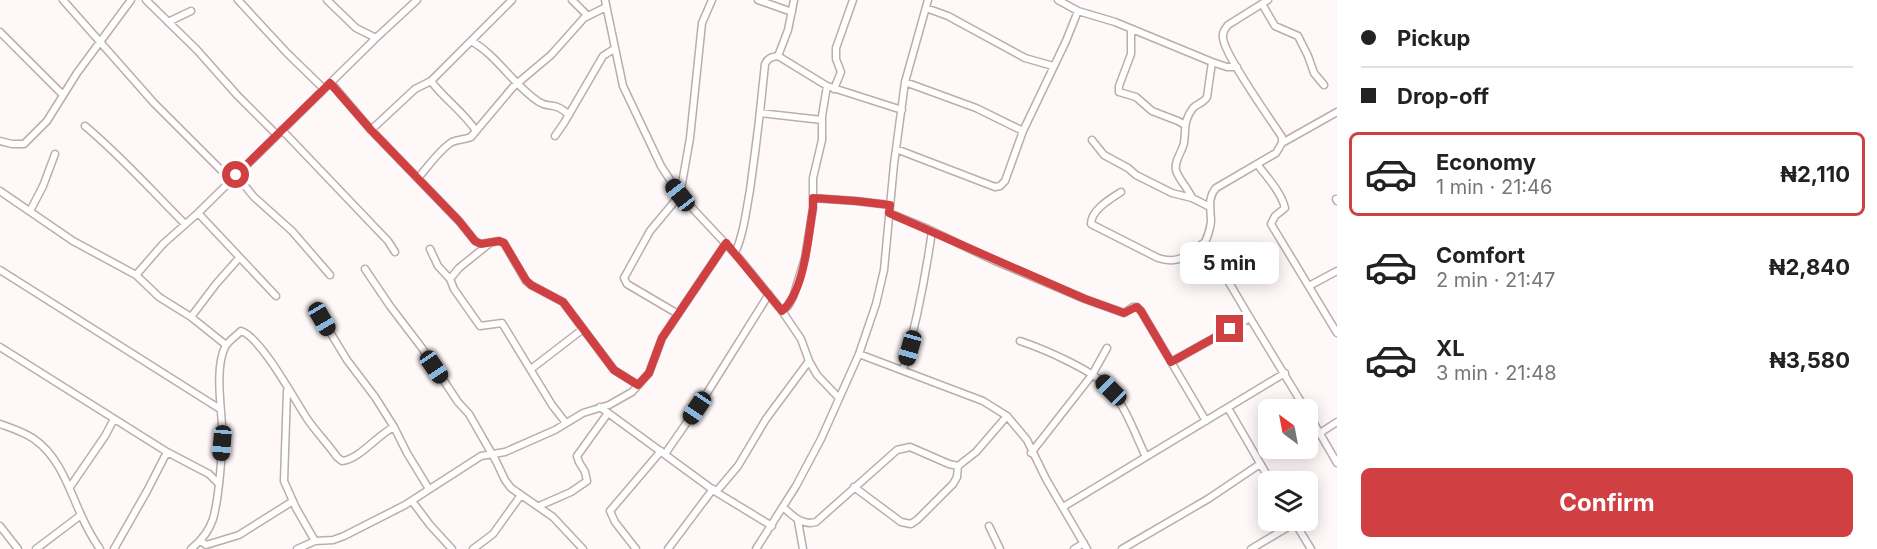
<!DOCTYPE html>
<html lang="en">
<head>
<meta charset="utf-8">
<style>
  body { margin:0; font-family:Inter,sans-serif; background:#f2f2f2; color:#222; height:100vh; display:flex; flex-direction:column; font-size:22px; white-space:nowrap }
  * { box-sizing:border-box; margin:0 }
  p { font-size:20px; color:#767676 }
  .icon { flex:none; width:33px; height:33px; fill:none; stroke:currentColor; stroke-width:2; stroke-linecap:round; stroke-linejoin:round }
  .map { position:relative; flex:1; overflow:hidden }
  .drawer { display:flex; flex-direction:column; background:#fff; width:540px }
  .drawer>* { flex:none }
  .banner { display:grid; align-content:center; height:132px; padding:0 24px; background:#fff }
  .needle { width:39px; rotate:328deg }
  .controls { position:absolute; left:1258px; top:399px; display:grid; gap:12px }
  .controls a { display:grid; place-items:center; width:60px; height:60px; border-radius:9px; background:#fff; box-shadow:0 3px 15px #0003; font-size:30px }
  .end { position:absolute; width:27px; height:27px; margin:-14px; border:8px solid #d04042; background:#fff; box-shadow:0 0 0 3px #fff }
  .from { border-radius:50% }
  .bubble { position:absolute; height:42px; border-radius:9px; background:#fff; box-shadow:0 3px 15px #0003; font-size:20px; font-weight:700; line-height:42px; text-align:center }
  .car { position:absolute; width:18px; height:36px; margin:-18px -9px; border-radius:8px; box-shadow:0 0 4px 2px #0007; background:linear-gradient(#222 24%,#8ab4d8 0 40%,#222 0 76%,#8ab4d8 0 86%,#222 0) }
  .banner b { display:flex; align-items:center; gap:21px; height:57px; font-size:22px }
  .banner b+b { border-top:2px solid #e0e0e0 }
  .banner i { width:15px; height:15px; background:#222 }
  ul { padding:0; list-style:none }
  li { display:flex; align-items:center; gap:18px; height:84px; margin:0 12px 9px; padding:0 12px; border:3px solid transparent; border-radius:9px }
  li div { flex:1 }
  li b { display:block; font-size:22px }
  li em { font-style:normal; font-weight:700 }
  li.current { border-color:#d04042 }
  li>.icon { width:54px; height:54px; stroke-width:1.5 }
  .action { display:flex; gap:12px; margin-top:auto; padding:12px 24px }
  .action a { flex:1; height:69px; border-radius:9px; background:#d04042; color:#fff; font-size:24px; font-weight:700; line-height:69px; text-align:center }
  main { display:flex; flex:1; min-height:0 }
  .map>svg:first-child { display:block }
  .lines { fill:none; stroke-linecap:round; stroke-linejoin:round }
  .minor-casing { stroke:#bcacab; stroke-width:9 }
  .minor { stroke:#fff; stroke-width:6 }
  .route { stroke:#d04042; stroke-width:8 }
</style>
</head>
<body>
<main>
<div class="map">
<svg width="1337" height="549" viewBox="0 0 1337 549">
  <rect width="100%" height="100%" fill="#fff8f8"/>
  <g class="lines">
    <!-- minor casing -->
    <g class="minor-casing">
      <path id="minor" d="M63 0 154 103 231 180
        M146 0 197 50 237 95 277 135
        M238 0 287 53 324 89
        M327 0 356 28 376 38
        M572 0 588 16
        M605 0 623 86 661 166 680 195 740 259 782 311 801 339 809 361 817 375 839 398
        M758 0 792 12
        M1058 0 1078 11 1115 22 1212 62 1227 67H1237
        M1262 4 1275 26 1298 36 1308 56 1314 73 1324 85
        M926 8 948 16 1025 58 1053 66
        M168 22 191 11
        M1131 29V54L1119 86V92L1136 97 1152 111 1178 121 1185 125
        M0 32 63 95
        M471 41C497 55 514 86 539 102 550 109 554 101 569 115
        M778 56 788 30 794 0
        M431 81C444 99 464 112 476 131
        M905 82 976 108 1023 131
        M331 83 371 130 459 221 475 241 481 244 499 241 504 243 526 281 531 285 563 302 614 370 638 385
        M834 89 841 72 836 59V48L853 0
        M760 113 822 120
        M85 126C121 156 152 191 185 224
        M282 130 388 241 395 252
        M371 130 415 89 431 81 512 0
        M555 136 564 123 603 56 614 49
        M1092 140 1104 155 1128 168 1136 175 1172 193 1192 198 1210 207
        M0 141 12 144H24L47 121 77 73 131 0
        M1282 143 1337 112
        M896 149 995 187 1000 186 1005 181 1023 131 1066 41 1078 11
        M1257 164C1267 177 1281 192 1285 208L1275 216 1271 224 1337 333
        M236 175 254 197 292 231 330 275
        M418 178C428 167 439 150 452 142 459 139 464 140 471 137L513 87 551 55 584 18 606 7
        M0 191 73 241 136 275 159 297 191 317 226 345
        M1121 192C1110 199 1091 210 1091 224L1158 258C1180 265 1188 254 1205 242 1208 236 1210 229 1211 222 1211 210 1207 198 1216 188L1276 153 1282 143V137C1270 119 1224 54 1223 38 1222 32 1225 29 1228 25L1268 0
        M813 198 856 201 890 205
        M1192 198C1188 188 1177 177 1176 170 1174 161 1182 152 1184 143 1186 129 1183 121 1193 108 1198 103 1204 103 1207 97L1212 62
        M1336 199 1337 201
        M30 211 43 186 55 154
        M198 213 276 296
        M889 213 928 229 993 260 1085 299 1124 313 1133 307H1137L1141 311 1206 421
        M1205 242 1250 318 1306 410
        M430 249 438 266 450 279 454 289 480 326 502 323 552 405 566 423
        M735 253C744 233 746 211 750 190 756 148 761 106 765 64 768 58 771 57 778 56L827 86 902 110
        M365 269 390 306 422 348 458 402 469 414 496 461 505 480 511 488 553 517 583 549
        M0 270 220 409
        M136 275 163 244 198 213 376 38 417 0
        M450 279 459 268 490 243
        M1309 286 1337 271
        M782 311 788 306 793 297 805 258 813 208V178L822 140V116L827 86
        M678 314 627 284 624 278 650 231 680 195 690 138 702 23 712 0
        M191 317 216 284 239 258
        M322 319 347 360 375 397 394 427 407 453 429 489
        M1020 341C1044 349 1095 371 1111 390 1126 408 1136 436 1146 457
        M0 347 167 452 209 474 218 483
        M859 354 983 401 1007 416 1027 440 1046 479 1087 549
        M1171 362 1250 318
        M531 369 583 329
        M903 370C917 322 925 280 932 231
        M287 391 284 481 296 508 315 541
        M600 407 716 492 772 526
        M1228 408 1271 482
        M1308 413 1337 463
        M0 424C11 428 24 432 34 439 60 457 69 489 82 517 87 528 93 539 100 549
        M1320 433 1337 422
        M1031 453 1092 375 1107 348
        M665 454 707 393 769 294
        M70 487 105 436 114 419
        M854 487 901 522 911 524 917 520 953 484 957 477 958 466
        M716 492 738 466 766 419 809 361
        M412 501 430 525 452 549
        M539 506 571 492 587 481 585 472 579 462 577 456 608 413
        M783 507C793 516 802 526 816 522L897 450 910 447 949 464 958 466 976 452 1007 416
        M1063 507 1285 373
        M798 521 803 549
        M1294 521 1311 549
        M0 526 18 549
        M989 526 1000 549
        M201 541 206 545 239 535 293 501
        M36 549 81 515
        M114 549 147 491 167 452
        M191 549C201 541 209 531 213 519 219 498 223 449 222 426 221 404 215 368 225 347 228 341 236 336 241 331 261 337 295 401 308 420 317 433 328 444 337 457L342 461C360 459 377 435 394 427
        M297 549 315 541 333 540 344 536 405 505 481 456 505 452 555 430 583 413 609 405 632 392 649 373 662 338 726 243
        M473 549 493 534 521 495
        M636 549 615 522 610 511 661 451
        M668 549 713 489
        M756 549 796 486 821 439 859 354 876 304 884 270 894 164 905 82 928 0
        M1074 549 1084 543
        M1122 549 1208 499 1260 464
        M1251 549 1295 523"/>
    </g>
    <!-- minor -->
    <use href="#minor" class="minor"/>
  </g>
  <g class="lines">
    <!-- route -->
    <path class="route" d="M236 175 330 83 371 130 459 221 475 241 481 244 499 241 504 243 526 280 531 285 563 302 614 370 638 385 649 373 662 338 726 243 782 311C805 291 808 237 813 208V198L856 201 890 205 889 213 1085 299 1124 313 1134 308 1137 307 1141 311 1171 362 1230 329"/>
  </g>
</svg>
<div class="controls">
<a><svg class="needle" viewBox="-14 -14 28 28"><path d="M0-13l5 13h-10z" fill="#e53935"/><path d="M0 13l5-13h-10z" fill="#767676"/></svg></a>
<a><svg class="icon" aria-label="layers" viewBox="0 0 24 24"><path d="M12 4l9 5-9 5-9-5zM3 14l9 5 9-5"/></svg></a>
</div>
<i class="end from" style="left:236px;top:175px"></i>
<i class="end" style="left:1230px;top:329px"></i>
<div class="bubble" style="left:1180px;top:242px;width:99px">5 min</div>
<i class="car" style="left:680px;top:195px;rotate:322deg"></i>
<i class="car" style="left:322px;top:319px;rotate:150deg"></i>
<i class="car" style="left:910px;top:348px;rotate:196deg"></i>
<i class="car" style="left:434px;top:367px;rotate:146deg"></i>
<i class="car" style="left:1111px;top:390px;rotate:315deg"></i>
<i class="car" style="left:697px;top:408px;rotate:214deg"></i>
<i class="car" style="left:222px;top:443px;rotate:185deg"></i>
</div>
<section class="drawer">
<div class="banner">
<b><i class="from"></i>Pickup</b>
<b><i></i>Drop-off</b>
</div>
<ul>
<li class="current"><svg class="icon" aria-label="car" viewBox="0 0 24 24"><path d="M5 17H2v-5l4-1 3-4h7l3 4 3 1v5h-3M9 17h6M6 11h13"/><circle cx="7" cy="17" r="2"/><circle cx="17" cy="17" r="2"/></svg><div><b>Economy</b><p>1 min · 21:46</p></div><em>₦2,110</em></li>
<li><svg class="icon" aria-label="car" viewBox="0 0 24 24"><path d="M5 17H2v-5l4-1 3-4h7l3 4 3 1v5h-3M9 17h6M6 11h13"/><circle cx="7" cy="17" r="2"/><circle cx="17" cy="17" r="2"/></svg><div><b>Comfort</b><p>2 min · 21:47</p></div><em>₦2,840</em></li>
<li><svg class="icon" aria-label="car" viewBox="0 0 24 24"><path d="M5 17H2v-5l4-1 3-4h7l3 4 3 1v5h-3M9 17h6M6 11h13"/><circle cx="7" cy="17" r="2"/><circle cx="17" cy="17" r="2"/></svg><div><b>XL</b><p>3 min · 21:48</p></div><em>₦3,580</em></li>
</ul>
<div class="action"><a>Confirm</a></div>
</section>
</main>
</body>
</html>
